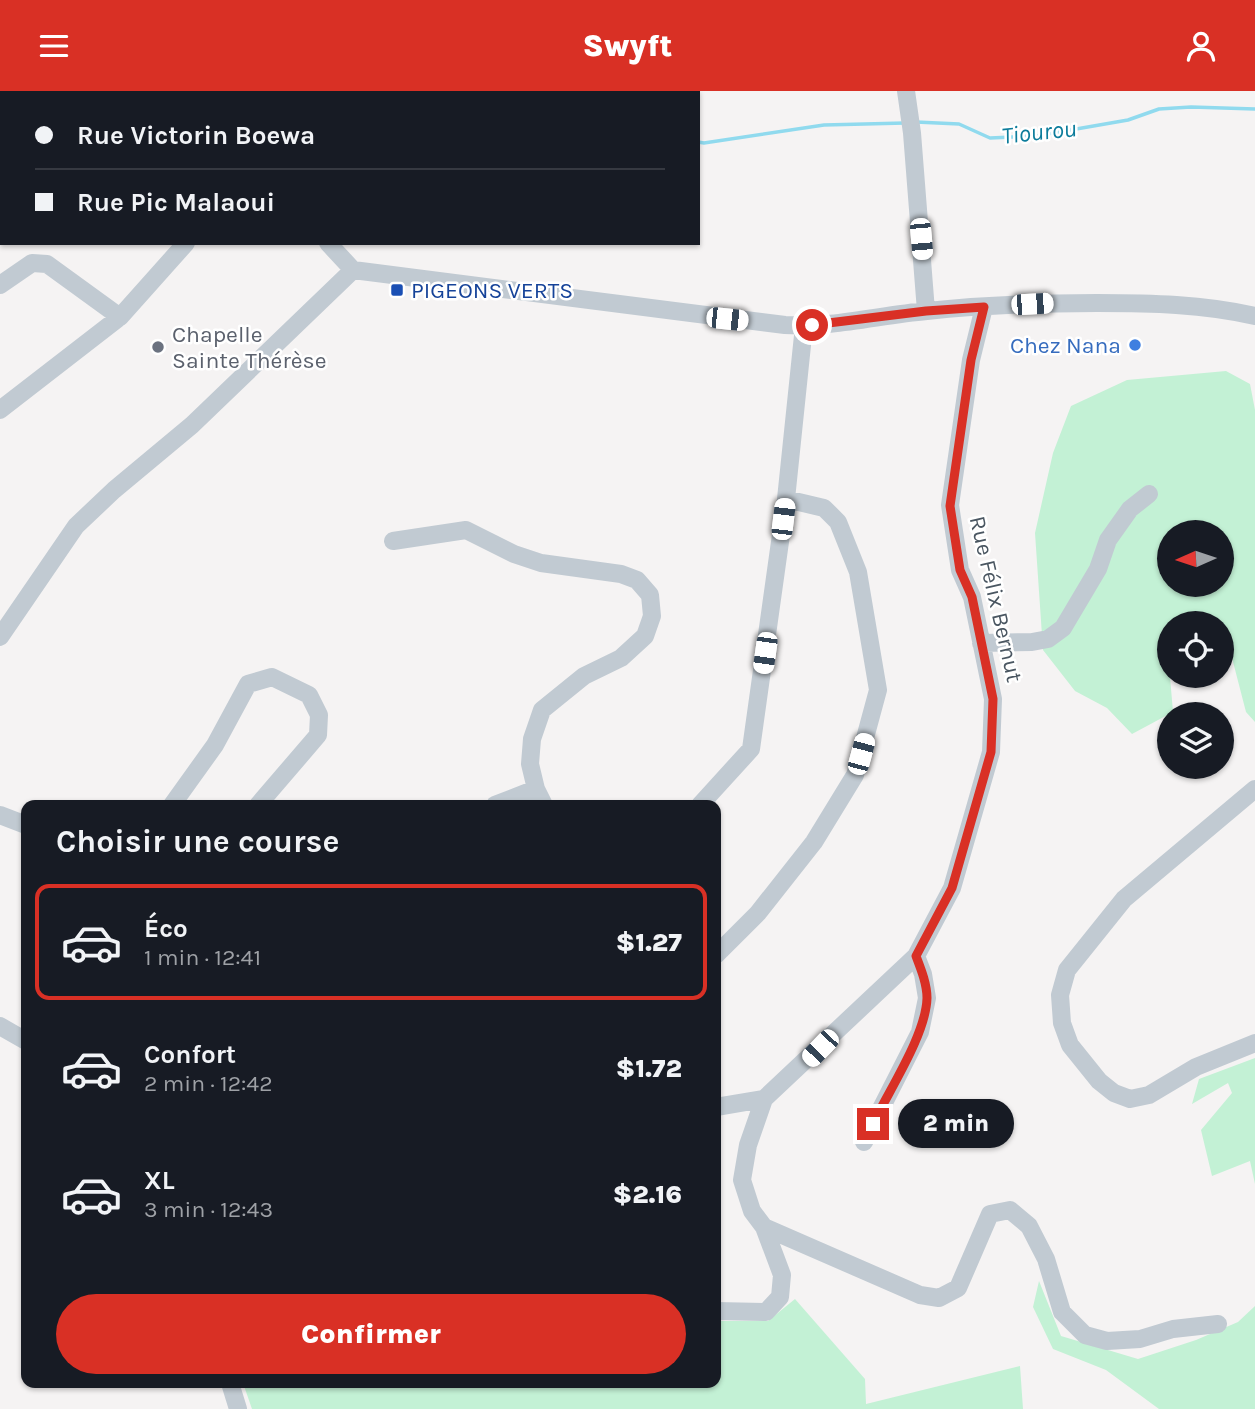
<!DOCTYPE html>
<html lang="fr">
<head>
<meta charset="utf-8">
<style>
  body { margin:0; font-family:Karla,sans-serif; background:#20242c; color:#f1f3f6; height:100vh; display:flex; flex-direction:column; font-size:26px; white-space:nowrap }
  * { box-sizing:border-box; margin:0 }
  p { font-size:23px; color:#9ea1a6 }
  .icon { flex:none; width:38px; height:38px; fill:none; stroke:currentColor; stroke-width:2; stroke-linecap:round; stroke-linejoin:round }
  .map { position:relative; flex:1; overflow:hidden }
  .details { position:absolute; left:21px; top:709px; width:700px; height:588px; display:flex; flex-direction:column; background:#171b24; border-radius:14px; box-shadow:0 2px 5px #0004 }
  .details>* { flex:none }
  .top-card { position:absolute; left:0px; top:0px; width:700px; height:154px; box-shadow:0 2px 5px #0004; display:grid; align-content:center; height:154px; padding:0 35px; background:#171b24 }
  .needle { width:46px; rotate:267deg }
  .fabs { position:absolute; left:1157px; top:429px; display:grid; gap:14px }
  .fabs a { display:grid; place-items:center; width:77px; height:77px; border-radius:50%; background:#171b24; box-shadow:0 2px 5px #0004; font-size:35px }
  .end { position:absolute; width:32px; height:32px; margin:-16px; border:9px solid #d93025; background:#fff; box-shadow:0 0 0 4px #fff }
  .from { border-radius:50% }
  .bubble { position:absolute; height:49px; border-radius:24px; background:#171b24; box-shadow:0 2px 5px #0004; font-size:23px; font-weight:800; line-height:49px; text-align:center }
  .car { position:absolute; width:21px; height:42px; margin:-21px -10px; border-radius:9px; box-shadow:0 0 5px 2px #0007; background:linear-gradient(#fff 24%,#345 0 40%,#fff 0 76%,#345 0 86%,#fff 0) }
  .top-card b { display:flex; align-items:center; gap:24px; height:66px; font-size:26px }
  .top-card b+b { border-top:2px solid #363941 }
  .top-card i { width:18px; height:18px; background:#f1f3f6 }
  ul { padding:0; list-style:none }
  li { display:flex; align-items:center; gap:21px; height:116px; margin:0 14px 10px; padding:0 21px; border:4px solid transparent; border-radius:14px }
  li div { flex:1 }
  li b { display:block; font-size:26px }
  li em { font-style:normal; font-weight:800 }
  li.active { border-color:#d93025 }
  li>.icon { width:63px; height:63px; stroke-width:1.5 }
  h2 { padding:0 35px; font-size:32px; line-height:84px }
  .cta { display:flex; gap:14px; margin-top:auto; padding:14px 35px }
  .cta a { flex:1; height:80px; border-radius:42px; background:#d93025; color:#fff; font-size:28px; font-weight:800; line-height:80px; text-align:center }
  header { display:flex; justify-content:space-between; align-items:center; height:91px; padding:0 35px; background:#d93025; color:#fff; font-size:32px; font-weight:800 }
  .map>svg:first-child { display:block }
  .green { fill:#c3f1d5; fill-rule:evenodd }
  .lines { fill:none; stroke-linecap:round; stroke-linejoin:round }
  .stream { stroke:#90daee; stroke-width:3.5 }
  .minor { stroke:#c1cad2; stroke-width:18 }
  .route { stroke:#d93025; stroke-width:9 }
  .transit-dot { fill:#1a4fb4; stroke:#fff; stroke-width:2.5 }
  .shop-dot { fill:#3f7fe0; stroke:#fff; stroke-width:2.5 }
  .worship-dot { fill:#6b7280; stroke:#fff; stroke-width:2.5 }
  .labels { text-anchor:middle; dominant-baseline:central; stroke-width:5; stroke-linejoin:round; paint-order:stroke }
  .transit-label { font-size:23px; fill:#164399; stroke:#fff; text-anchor:start }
  .worship-label { font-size:23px; fill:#5b616d; stroke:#fff; text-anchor:start }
  .shop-label { font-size:23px; fill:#366cbe; stroke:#fff; text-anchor:end }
  .street-label { font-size:23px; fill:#4a5661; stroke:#fff }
  .water-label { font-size:24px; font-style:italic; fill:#0c7c9b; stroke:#fff }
</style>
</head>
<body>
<header><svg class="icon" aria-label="menu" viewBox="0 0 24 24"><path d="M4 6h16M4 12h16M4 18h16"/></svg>Swyft<svg class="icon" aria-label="person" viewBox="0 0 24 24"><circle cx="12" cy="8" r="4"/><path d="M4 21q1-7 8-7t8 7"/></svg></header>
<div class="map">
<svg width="1255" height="1318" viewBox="0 0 1255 1318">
  <rect width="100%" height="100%" fill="#f5f3f3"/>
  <!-- green -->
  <path class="green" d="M1226 280 1250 293 1255 319V631L1246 621 1231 563 1222 566V532H1169V584L1174 585 1170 586 1173 621 1132 643 1107 617 1075 600 1043 559 1035 442 1053 362 1071 315 1127 289ZM1169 441H1222V494H1169Z
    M1255 967V1093L1250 1070 1212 1085 1201 1039 1232 1002 1228 992 1192 1013 1199 988Z
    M1039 1190 1061 1245 1138 1268 1196 1249 1238 1231 1255 1215V1318H1159L1106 1279 1053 1258 1033 1216Z
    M795 1208 865 1288 866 1313 1020 1275 1023 1318H252L243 1292H488L491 1297 537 1292H716V1230H768Z"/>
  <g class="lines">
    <!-- stream -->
    <path class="stream" d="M425 2V0
      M916 31 959 33 990 47 1036 45 1128 29 1159 18 1191 16 1255 18
      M698 51 704 52 824 34 905 32"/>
    <!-- minor -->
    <path class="minor" d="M115 0 117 2
      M906 0 912 42 926 220
      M328 152 353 179 785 234C832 237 880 224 927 220 983 214 1040 212 1097 212 1150 212 1203 213 1255 225
      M0 194 32 172 47 173 120 226
      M984 216 971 269 950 414 960 479 972 506 993 608 991 661 952 797 916 865 764 1008 748 1054 742 1089 752 1120 764 1136 920 1204 939 1207 958 1197 990 1123 1010 1119 1029 1135 1046 1168 1062 1221 1085 1244 1107 1250 1140 1248 1173 1238 1218 1233
      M0 319 120 226 186 152
      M393 450 466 439 514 463 541 472 621 483 637 489 650 504 652 525 645 545 621 567 584 585 542 619 532 648 530 673 536 698 544 714
      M0 546 76 435 114 399 192 334 353 179
      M981 552 1032 551 1048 548 1063 537 1098 478 1108 449 1130 418 1149 403
      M1255 698 1124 808 1067 879 1060 904 1062 932 1070 954 1099 990 1114 1002 1130 1008 1149 1004 1196 976 1255 952
      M172 714 215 654 248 593 272 586 309 604 319 624 318 644 258 714
      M495 714 536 698
      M700 714 751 658 786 408 804 235
      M0 724 26 734
      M716 864 758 822 814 751 855 684 878 599 858 481 838 431 824 417 786 408
      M0 935 26 950
      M716 1016 764 1008
      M864 1051 920 941 927 907 923 883 916 865
      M716 1220 766 1221 780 1206 782 1184 764 1136
      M230 1292 238 1318"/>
  </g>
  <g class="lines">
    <!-- route -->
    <path class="route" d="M812 234 926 220 984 216 971 269 950 415 960 479 972 506 993 608 991 661 952 797 916 865C921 878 927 893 927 907 926 944 889 999 873 1033"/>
  </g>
  <!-- markers -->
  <rect class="transit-dot" x="390" y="192" width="14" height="14" rx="3.5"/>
  <circle class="shop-dot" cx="1135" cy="254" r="7"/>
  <circle class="worship-dot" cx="158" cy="256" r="7"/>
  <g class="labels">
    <!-- transit labels -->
    <g class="transit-label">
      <text x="411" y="199">PIGEONS VERTS</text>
    </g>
    <!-- worship labels -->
    <g class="worship-label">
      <text x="172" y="243">Chapelle<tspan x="172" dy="26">Sainte Thérèse</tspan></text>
    </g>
    <!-- shop labels -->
    <g class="shop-label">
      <text x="1121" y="254">Chez Nana</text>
    </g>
    <!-- street labels -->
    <g class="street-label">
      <text transform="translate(996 508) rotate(77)">Rue Félix Bernut</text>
    </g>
    <!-- water labels -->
    <g class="water-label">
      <text transform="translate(1039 41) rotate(-6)">Tiourou</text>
    </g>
  </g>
</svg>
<div class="fabs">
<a><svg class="needle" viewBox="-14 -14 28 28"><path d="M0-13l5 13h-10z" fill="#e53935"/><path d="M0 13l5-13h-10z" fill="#9ea1a6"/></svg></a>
<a><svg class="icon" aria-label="locate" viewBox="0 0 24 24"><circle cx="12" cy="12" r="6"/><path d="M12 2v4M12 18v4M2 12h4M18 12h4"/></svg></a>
<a><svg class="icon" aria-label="layers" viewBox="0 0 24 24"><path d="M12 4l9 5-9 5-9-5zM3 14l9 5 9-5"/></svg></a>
</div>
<i class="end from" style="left:812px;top:234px"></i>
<i class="end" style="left:873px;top:1033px"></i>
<div class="bubble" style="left:898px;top:1008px;width:116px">2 min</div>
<i class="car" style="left:921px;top:148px;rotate:175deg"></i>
<i class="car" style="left:1032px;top:213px;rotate:87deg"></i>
<i class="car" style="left:727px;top:228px;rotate:96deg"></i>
<i class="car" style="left:783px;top:428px;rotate:7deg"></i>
<i class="car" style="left:765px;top:562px;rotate:188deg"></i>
<i class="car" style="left:861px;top:663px;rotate:15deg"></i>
<i class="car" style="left:820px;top:957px;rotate:224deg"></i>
<div class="top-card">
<b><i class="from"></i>Rue Victorin Boewa</b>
<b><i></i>Rue Pic Malaoui</b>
</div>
<section class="details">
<h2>Choisir une course</h2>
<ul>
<li class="active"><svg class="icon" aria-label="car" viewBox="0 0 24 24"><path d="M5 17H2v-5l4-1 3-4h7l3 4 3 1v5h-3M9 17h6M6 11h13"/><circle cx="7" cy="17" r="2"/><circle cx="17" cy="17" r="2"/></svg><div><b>Éco</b><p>1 min · 12:41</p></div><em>$1.27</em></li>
<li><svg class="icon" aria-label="car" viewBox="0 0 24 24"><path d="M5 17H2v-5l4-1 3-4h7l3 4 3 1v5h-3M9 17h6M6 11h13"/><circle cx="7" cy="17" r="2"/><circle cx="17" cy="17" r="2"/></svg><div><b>Confort</b><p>2 min · 12:42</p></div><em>$1.72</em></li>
<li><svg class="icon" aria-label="car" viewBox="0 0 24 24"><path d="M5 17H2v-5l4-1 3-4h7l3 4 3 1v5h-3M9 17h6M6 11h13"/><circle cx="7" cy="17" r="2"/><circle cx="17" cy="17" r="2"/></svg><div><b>XL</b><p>3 min · 12:43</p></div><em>$2.16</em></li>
</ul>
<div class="cta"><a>Confirmer</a></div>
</section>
</div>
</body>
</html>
